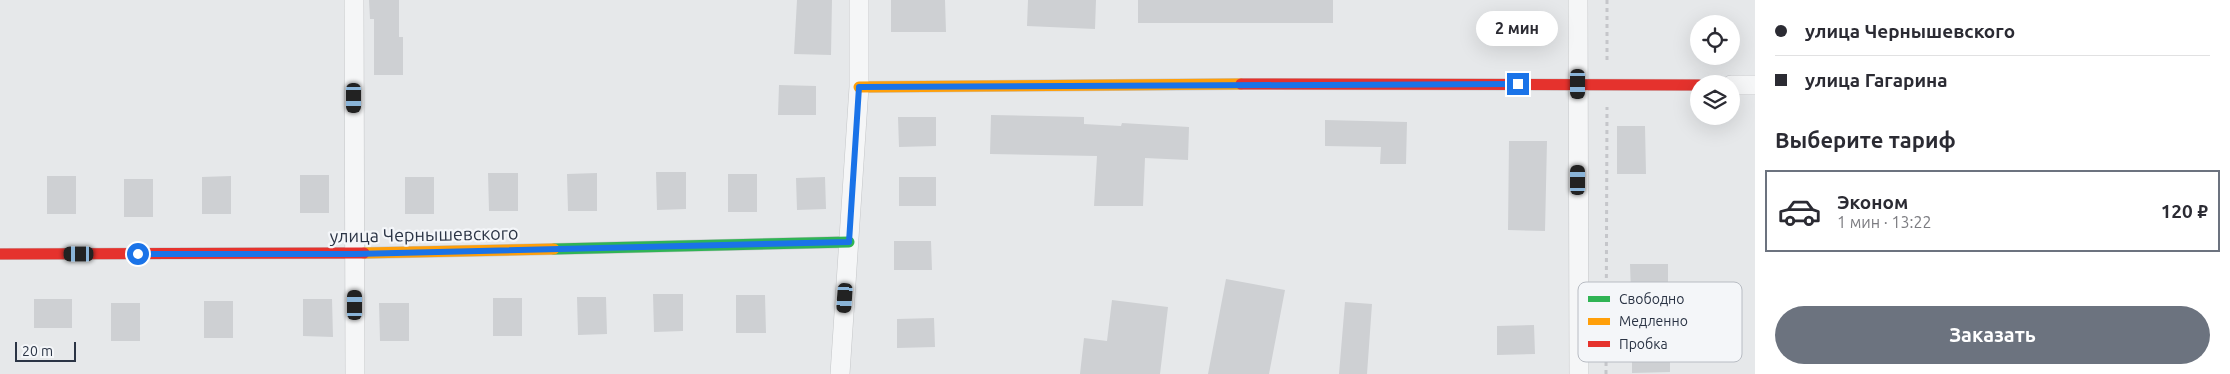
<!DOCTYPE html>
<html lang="ru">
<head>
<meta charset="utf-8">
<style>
  body { margin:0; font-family:Ubuntu,sans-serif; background:#f7f7f7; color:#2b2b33; height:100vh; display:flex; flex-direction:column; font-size:19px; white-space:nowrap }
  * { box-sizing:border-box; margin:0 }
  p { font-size:16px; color:#7c7c81 }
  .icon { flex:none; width:28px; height:28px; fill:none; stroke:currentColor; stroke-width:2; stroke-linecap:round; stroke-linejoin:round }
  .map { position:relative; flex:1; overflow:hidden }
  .sheet { display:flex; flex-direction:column; background:#fff; width:475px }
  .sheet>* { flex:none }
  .guide { display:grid; align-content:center; height:110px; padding:0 20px; background:#fff }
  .controls { position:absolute; left:1690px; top:15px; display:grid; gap:10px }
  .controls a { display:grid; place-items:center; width:50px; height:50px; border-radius:50%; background:#fff; box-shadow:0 5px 20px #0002; font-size:25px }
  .scale { position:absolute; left:15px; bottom:12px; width:61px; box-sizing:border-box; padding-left:5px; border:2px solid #2b3445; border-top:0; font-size:14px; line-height:18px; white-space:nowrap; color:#2b3445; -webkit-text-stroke:4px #f4f6f9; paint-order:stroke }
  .end { position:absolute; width:22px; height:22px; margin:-11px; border:6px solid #1a73e8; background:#fff; box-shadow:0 0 0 2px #fff }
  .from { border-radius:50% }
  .bubble { position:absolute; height:35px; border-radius:18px; background:#fff; box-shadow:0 5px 20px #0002; font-size:16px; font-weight:600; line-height:35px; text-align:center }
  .car { position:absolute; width:15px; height:30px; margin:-15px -8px; border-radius:6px; box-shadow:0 0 4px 1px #0007; background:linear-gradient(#222 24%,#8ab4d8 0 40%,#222 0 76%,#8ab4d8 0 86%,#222 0) }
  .guide b { display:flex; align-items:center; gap:18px; height:48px; font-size:19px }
  .guide b+b { border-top:1px solid #e1e1e2 }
  .guide i { width:12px; height:12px; background:#2b2b33 }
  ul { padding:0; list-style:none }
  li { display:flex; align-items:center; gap:15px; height:82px; margin:0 10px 8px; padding:0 10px; border:2px solid transparent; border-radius:0px }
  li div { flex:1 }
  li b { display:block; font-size:19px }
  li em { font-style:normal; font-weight:600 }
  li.active { border-color:#6c737f }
  li>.icon { width:45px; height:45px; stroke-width:1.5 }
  h2 { padding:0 20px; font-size:22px; line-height:60px }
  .cta { display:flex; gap:10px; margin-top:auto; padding:10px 20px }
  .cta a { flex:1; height:58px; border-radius:30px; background:#6c737f; color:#fff; font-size:20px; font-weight:600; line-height:58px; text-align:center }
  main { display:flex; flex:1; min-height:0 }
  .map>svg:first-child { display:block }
  .building { fill:#ced0d3 }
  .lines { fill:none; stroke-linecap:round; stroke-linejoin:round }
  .street-casing { stroke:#c4c6c8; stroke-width:20 }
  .fast-casing { stroke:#c4c6c8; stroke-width:12 }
  .slow-casing { stroke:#c4c6c8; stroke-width:12 }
  .jam-casing { stroke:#c4c6c8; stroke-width:12 }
  .path { stroke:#c5c6ca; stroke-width:3; stroke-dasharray:4 4; stroke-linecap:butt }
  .street { stroke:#f5f6f7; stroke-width:19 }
  .fast { stroke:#30b455; stroke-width:11 }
  .slow { stroke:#ff9f0a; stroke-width:11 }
  .jam { stroke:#e5322d; stroke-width:11 }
  .route { stroke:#1a73e8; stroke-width:6 }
  .labels { text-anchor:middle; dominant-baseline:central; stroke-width:4.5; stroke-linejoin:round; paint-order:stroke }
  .street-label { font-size:18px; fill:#2b3445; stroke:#f4f6f9 }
  .key { fill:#f4f6f9; stroke:#b8bcc3; stroke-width:1 }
  .key-label { font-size:14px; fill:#2b3445 }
</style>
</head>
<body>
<main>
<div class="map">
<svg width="1755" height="374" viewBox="0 0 1755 374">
  <rect width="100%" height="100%" fill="#e6e8ea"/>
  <!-- building -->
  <path class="building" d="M369 0H399V37H403V75H374V19H370Z
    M797 0H832L831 55 794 54Z
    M891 0H945L946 32H891Z
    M1028 0H1096L1095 29 1027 26Z
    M1138 0H1333V23H1138Z
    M779 85 816 86V115H778Z
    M991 115 1084 117V124L1121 126 1122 123 1189 127 1188 160 1145 158 1143 206H1094L1097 156 990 154Z
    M898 117H936V146L899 147Z
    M1325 120 1407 122 1406 164H1380L1381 147 1325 146Z
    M1617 126H1645L1646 174H1617Z
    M1509 141H1547L1545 231 1508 230Z
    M656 172H686V209L657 210Z
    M488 173H518V211H489Z
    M597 173V211H568L567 174Z
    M728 174H757V212H728Z
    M300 175H329V213H300Z
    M47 176H76V214H47Z
    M231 176V214H202V177Z
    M405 177H434V214H405Z
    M825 177 826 209 797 210 796 178Z
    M899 177H936V206H899Z
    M124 179H153V217H124Z
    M894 241H931L932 270H894Z
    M1630 264H1668V293H1631Z
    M1226 279 1285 290 1269 374H1208Z
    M653 294H683V331L654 332Z
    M736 295H765L766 333H736Z
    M577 297H606L607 334 578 335Z
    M493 298H522V336H493Z
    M34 299H72V328H34Z
    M303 299H332L333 337 303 336Z
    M1112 300 1168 307 1160 374H1080L1084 338 1107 341Z
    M204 301H233V338H204Z
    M1345 302 1372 304 1367 374H1339Z
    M111 303H140V341H111Z
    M379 303H409V341H380Z
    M934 318 935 347 897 348V319Z
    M1534 325 1535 354 1497 355V326Z
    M1670 343V372L1632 373V344Z"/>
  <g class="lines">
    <!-- street casing -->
    <g class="street-casing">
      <path id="street" d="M354 0 355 374
        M1578 0 1579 374
        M1731 85H1755
        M840 374 859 87V0"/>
    </g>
    <!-- fast casing -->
    <g class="fast-casing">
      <path id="fast" d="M554 249 849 242"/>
    </g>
    <!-- slow casing -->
    <g class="slow-casing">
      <path id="slow" d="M859 87 1241 84
        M364 253 554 249"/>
    </g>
    <!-- jam casing -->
    <g class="jam-casing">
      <path id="jam" d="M1241 84 1699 85
        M0 254 364 253"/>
    </g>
    <!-- path -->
    <path class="path" d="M1607 0V63
      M1606 374 1607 107"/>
    <!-- street -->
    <use href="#street" class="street"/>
    <!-- fast -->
    <use href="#fast" class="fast"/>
    <!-- slow -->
    <use href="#slow" class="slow"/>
    <!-- jam -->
    <use href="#jam" class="jam"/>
  </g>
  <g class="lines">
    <!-- route -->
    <path class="route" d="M138 254H355L849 242 859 87 1518 84"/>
  </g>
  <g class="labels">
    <!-- street labels -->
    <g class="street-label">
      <text transform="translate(424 234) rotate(-1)">улица Чернышевского</text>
    </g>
  </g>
  <!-- legend -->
  <rect x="1578" y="282" width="164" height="80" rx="8" class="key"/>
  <rect x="1588" y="296" width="22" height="6" fill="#30b455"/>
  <rect x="1588" y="318" width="22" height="7" fill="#ff9f0a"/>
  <rect x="1588" y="341" width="22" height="6" fill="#e5322d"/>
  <g class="key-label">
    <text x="1619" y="304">Свободно</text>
    <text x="1619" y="326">Медленно</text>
    <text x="1619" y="349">Пробка</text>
  </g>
</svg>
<div class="controls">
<a><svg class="icon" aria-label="locate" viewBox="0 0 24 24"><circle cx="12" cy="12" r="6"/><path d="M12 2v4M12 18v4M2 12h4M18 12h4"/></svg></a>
<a><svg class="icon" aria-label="layers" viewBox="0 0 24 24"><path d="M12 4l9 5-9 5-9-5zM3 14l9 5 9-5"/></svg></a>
</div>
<div class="scale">20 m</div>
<i class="end from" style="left:138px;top:254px"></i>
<i class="end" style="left:1518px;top:84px"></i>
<div class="bubble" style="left:1476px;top:11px;width:82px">2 мин</div>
<i class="car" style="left:1578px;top:84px;rotate:180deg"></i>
<i class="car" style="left:354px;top:98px;rotate:180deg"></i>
<i class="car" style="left:1578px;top:180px;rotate:0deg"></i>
<i class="car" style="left:79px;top:254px;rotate:270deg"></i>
<i class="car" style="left:845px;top:298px;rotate:184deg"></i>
<i class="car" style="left:355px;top:305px;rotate:0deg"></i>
</div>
<section class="sheet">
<div class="guide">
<b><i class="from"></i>улица Чернышевского</b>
<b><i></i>улица Гагарина</b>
</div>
<h2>Выберите тариф</h2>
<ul>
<li class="active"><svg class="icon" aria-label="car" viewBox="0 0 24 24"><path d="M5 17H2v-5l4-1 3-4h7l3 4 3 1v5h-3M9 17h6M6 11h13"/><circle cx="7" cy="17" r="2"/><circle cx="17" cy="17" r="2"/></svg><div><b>Эконом</b><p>1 мин · 13:22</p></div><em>120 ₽</em></li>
</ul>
<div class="cta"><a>Заказать</a></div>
</section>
</main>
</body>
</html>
